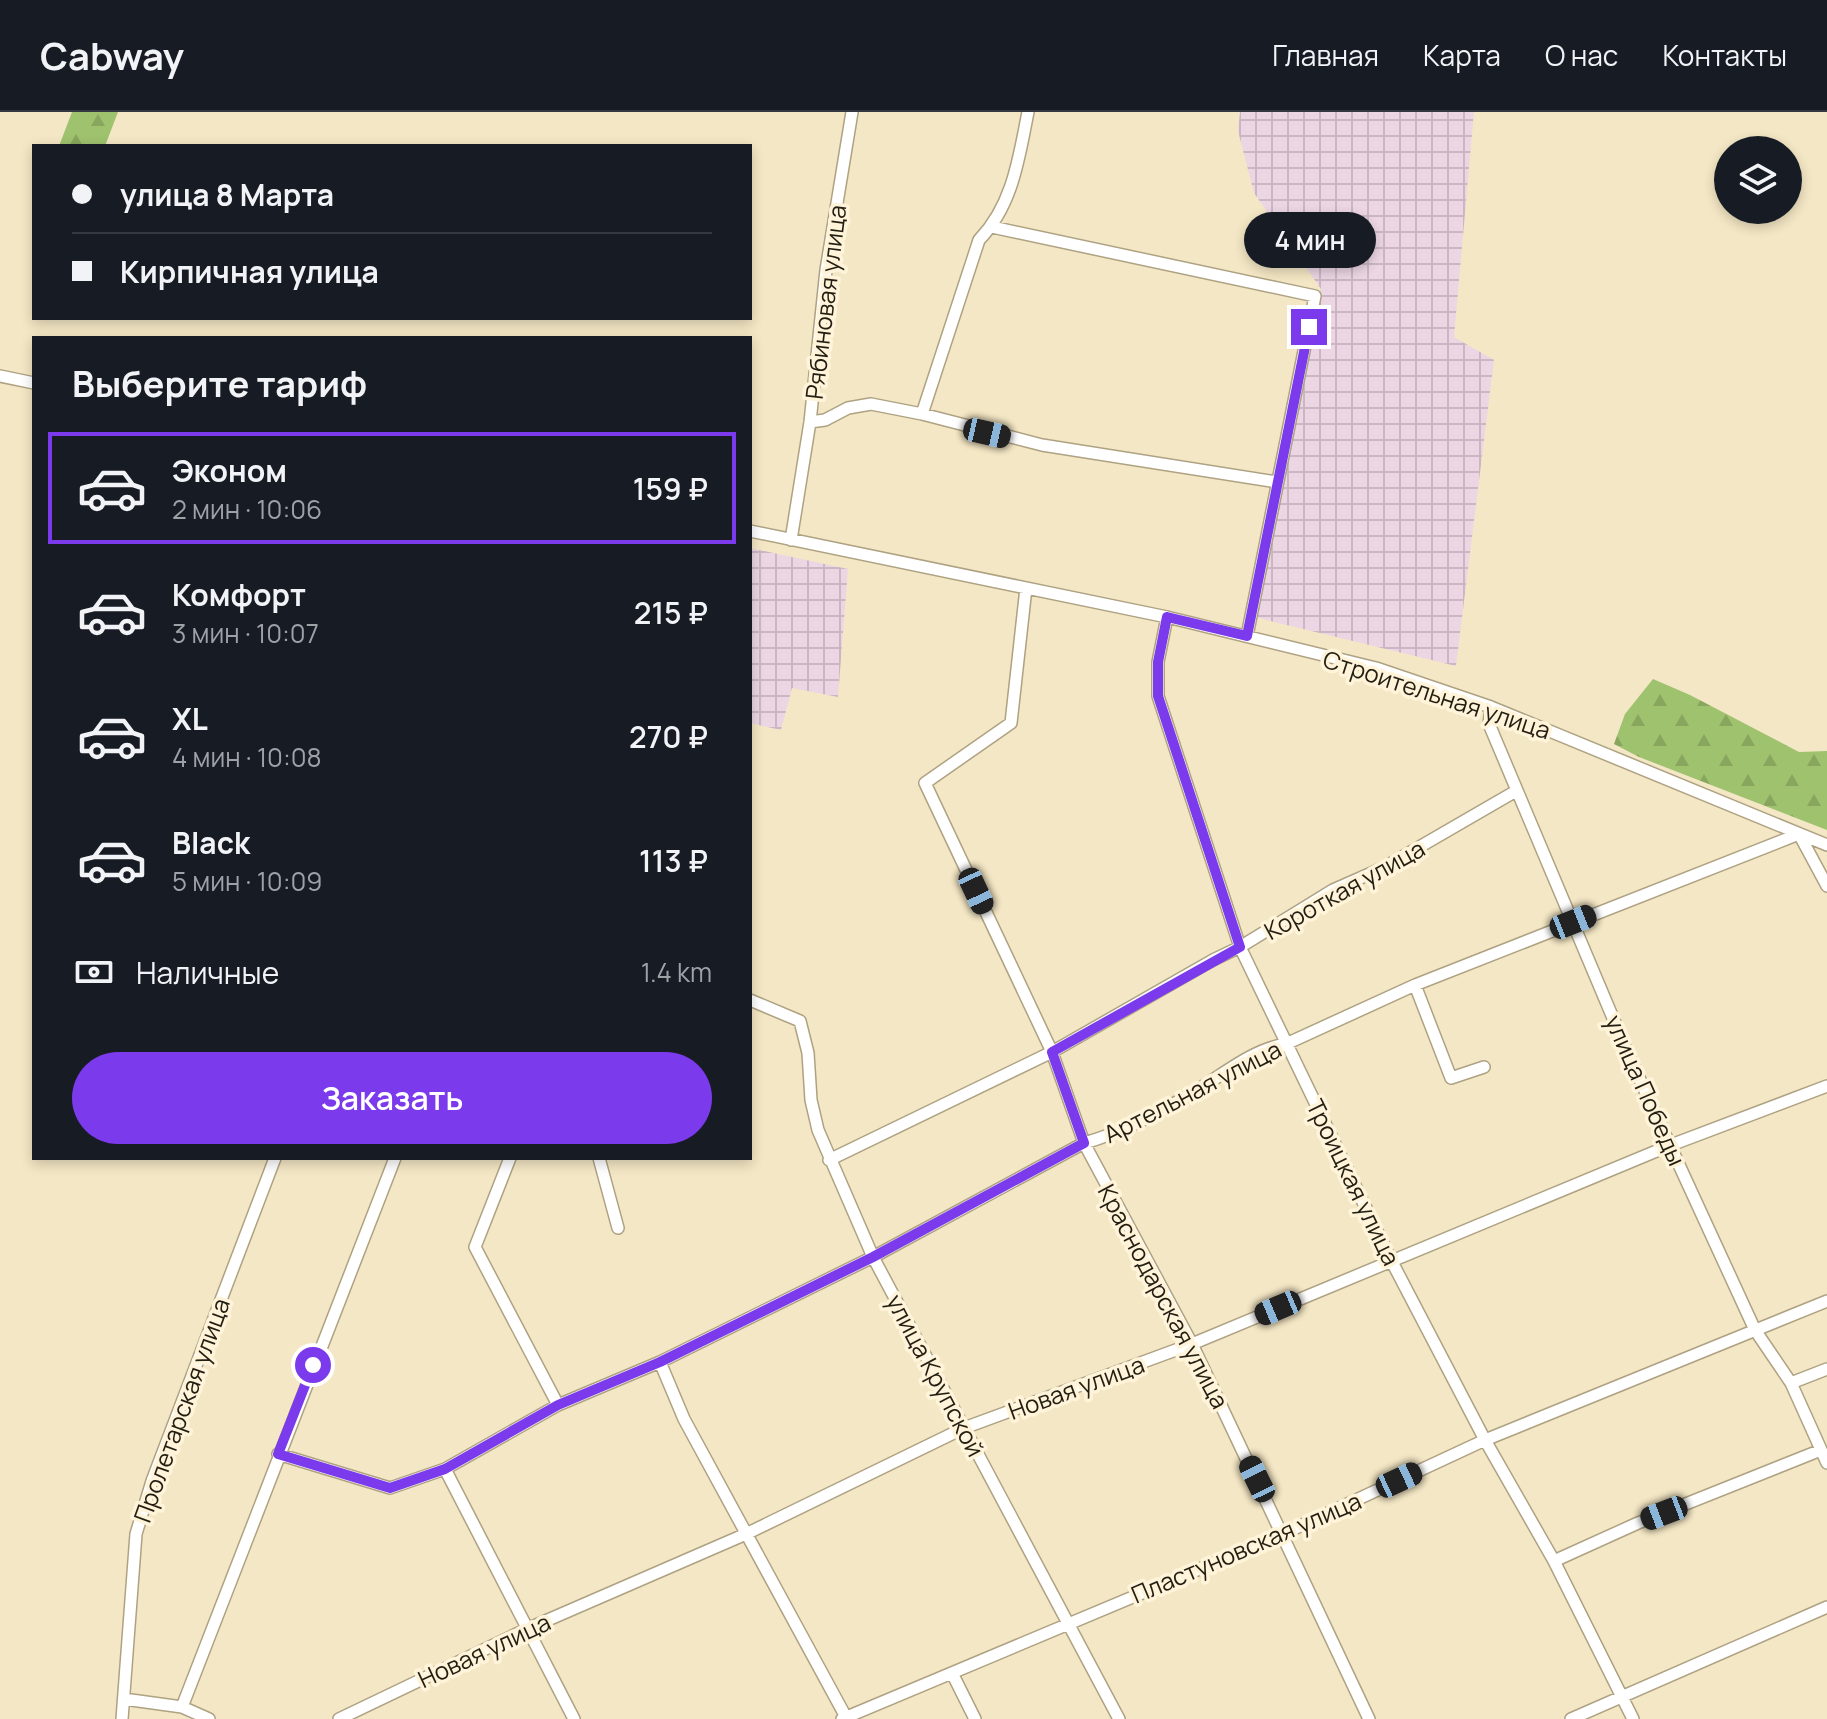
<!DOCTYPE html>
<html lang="ru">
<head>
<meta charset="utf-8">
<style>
  body { margin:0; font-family:Manrope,sans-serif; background:#20242c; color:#f1f3f6; height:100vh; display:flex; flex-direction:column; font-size:30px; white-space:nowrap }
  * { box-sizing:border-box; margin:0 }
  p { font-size:26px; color:#9ea1a6 }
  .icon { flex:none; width:44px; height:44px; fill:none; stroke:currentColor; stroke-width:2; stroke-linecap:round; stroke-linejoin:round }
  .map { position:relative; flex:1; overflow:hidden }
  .sheet { position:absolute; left:32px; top:224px; width:720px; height:824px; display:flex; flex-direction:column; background:#171b24; border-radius:0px; box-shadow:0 4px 12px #0003 }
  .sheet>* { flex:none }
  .hud { position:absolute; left:32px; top:32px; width:720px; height:176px; border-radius:0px; box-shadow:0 4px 12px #0003; display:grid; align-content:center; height:176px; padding:0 40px; background:#171b24 }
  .controls { position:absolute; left:1714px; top:24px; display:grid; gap:16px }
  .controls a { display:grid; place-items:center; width:88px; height:88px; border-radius:50%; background:#171b24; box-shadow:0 4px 12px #0003; font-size:40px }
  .end { position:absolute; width:36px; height:36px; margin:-18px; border:10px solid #7c3aed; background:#fff; box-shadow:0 0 0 4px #fff }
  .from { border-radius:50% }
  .bubble { position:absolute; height:56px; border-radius:28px; background:#171b24; box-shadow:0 4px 12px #0003; font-size:26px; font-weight:600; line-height:56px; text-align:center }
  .car { position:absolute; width:24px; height:48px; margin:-24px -12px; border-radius:10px; box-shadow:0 0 6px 2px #0007; background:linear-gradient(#222 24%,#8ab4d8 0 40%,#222 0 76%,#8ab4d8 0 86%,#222 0) }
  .hud b { display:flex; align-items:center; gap:28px; height:76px; font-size:30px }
  .hud b+b { border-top:2px solid #363941 }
  .hud i { width:20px; height:20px; background:#f1f3f6 }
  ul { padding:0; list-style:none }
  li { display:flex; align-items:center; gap:24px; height:112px; margin:0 16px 12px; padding:0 24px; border:4px solid transparent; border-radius:0px }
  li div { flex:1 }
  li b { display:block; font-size:30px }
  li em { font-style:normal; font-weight:600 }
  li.current { border-color:#7c3aed }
  li>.icon { width:72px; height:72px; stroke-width:1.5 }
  h2 { padding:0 40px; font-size:36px; line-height:96px }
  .pay { display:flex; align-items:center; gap:20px; height:88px; padding:0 40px; font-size:30px }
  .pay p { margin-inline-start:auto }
  .primary-button { display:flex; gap:16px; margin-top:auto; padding:16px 40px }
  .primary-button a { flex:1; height:92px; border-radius:48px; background:#7c3aed; color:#fff; font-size:32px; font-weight:600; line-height:92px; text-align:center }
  header { display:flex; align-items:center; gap:48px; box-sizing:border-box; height:112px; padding:0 40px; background:#171b24; border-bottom:2px solid #363941 }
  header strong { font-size:38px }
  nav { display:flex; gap:44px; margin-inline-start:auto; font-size:28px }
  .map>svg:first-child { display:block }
  .industrial { fill:url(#industrial-grid) }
  .forest { fill:url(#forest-firs) }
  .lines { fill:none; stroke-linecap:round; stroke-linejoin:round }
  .minor-casing { stroke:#aea282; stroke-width:14 }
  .minor { stroke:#fff; stroke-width:11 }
  .route { stroke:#7c3aed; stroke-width:10 }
  .labels { text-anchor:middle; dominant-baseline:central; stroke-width:7; stroke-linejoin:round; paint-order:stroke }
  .street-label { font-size:24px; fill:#231e12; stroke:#fff4d9 }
</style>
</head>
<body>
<header>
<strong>Cabway</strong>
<nav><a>Главная</a><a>Карта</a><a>О нас</a><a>Контакты</a></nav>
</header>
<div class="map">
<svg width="1827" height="1607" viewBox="0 0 1827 1607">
  <defs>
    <pattern id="industrial-grid" width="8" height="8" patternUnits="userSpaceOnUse" patternTransform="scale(2)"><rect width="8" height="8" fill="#ecd6e4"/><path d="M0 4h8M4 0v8" fill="none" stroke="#cab7c3"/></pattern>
    <pattern id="forest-firs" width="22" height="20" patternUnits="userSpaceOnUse" patternTransform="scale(2)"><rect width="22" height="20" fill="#9ec26d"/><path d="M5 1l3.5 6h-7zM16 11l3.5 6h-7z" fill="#88a65d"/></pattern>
  </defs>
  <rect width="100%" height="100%" fill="#f4e7c5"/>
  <!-- industrial -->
  <path class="industrial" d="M1240 0H1474L1454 225 1494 248 1456 554 1254 505 1321 177 1254 81 1238 19Z
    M750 436 848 457 838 585 792 576 781 618 750 611Z"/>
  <!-- forest -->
  <path class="forest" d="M72 0H118L105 34H59Z
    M1653 567 1690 583 1799 640 1827 639V718L1639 645 1614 632 1625 602Z"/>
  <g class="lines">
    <!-- minor casing -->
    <g class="minor-casing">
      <path id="minor" d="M992 115 1315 184 1247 524
        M0 264 34 271
        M922 302 979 128C1013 93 1019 45 1028 0
        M810 310 825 308 848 296 871 292 922 302 1042 333 1277 370
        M750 419 1167 505 1376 556 1491 595 1827 733
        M791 428 810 310 826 158 852 0
        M1026 476 1011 611 925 671 1052 940 1084 1031 1192 1232 1369 1607
        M1167 505 1158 550V584L1240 835 1391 1148 1485 1328 1554 1449 1633 1607
        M1491 595 1489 612 1629 944 1755 1218 1791 1271 1827 1351
        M1415 873 1451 966 1484 955
        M750 888 800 909 808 941 811 988 818 1018 873 1145 1119 1607
        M510 1046 475 1135 558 1293
        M599 1046 618 1116
        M829 1048 1052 940 1213 848 1240 835 1333 778 1383 756 1516 679
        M660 1250 684 1307 847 1607
        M1791 1271 1827 1257
        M278 1342 390 1376 445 1357 558 1293 660 1250 873 1145 1084 1031C1118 1022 1155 1002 1186 985 1218 967 1249 938 1286 932L1415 873 1799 722 1827 774
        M445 1357 574 1607
        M1554 1449 1638 1411 1821 1338
        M952 1561 975 1607
        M124 1587 182 1595 209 1607
        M182 1595 395 1046
        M122 1607 136 1422 152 1369 275 1046
        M339 1607 527 1517 746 1422 964 1316 1192 1232 1671 1033 1827 974
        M842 1607 1283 1422 1485 1328 1827 1189
        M1571 1607 1827 1495"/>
    </g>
    <!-- minor -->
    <use href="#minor" class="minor"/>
  </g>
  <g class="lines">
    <!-- route -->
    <path class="route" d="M313 1253 278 1342 390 1376 445 1357 558 1293 660 1250 873 1145 1084 1031 1052 940 1240 835 1158 584V550L1167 505 1247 524 1309 215"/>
  </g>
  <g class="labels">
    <!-- street labels -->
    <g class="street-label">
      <text transform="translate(825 190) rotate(-83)">Рябиновая улица</text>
      <text transform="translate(1437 582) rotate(18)">Строительная улица</text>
      <text transform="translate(1344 777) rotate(-29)">Короткая улица</text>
      <text transform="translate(1646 978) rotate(66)">улица Победы</text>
      <text transform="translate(1192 979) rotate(-27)">Артельная улица</text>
      <text transform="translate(1354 1070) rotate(64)">Троицкая улица</text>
      <text transform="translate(1164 1184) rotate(62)">Краснодарская улица</text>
      <text transform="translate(936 1263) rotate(62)">улица Крупской</text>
      <text transform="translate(1076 1275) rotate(-20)">Новая улица</text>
      <text transform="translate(181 1298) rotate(-70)">Пролетарская улица</text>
      <text transform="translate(1246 1435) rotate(-23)">Пластуновская улица</text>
      <text transform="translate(484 1538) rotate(-25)">Новая улица</text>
    </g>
  </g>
</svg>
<div class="controls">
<a><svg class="icon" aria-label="layers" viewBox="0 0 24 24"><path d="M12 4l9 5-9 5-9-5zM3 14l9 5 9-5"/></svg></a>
</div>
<i class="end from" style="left:313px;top:1253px"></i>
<i class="end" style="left:1309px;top:215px"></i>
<div class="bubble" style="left:1244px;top:100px;width:132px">4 мин</div>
<i class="car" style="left:987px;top:321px;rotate:103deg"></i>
<i class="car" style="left:976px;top:779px;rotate:155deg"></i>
<i class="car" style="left:1573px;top:810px;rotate:68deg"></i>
<i class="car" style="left:1278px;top:1196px;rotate:247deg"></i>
<i class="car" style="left:1257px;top:1367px;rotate:334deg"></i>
<i class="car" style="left:1399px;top:1368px;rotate:65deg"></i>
<i class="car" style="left:1664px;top:1401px;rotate:249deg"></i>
<div class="hud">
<b><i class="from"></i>улица 8 Марта</b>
<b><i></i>Кирпичная улица</b>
</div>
<section class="sheet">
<h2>Выберите тариф</h2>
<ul>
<li class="current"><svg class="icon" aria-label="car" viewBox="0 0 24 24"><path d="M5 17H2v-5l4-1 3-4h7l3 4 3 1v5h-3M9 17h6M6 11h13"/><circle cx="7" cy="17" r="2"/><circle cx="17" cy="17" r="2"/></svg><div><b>Эконом</b><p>2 мин · 10:06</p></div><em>159 ₽</em></li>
<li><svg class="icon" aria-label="car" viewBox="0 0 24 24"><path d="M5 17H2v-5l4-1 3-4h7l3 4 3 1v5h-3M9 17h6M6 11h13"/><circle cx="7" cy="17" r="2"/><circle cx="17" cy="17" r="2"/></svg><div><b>Комфорт</b><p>3 мин · 10:07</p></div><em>215 ₽</em></li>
<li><svg class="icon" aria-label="car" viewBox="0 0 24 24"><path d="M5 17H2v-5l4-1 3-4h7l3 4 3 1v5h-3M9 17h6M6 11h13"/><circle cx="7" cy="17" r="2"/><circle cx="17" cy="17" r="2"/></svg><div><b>XL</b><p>4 мин · 10:08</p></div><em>270 ₽</em></li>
<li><svg class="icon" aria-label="car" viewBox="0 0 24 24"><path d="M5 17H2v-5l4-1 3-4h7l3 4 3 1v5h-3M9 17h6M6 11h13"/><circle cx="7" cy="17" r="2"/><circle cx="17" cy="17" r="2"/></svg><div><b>Black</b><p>5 мин · 10:09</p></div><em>113 ₽</em></li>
</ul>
<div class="pay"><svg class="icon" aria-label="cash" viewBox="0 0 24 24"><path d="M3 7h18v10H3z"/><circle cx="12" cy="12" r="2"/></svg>Наличные<p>1.4 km</p></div>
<div class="primary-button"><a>Заказать</a></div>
</section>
</div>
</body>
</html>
